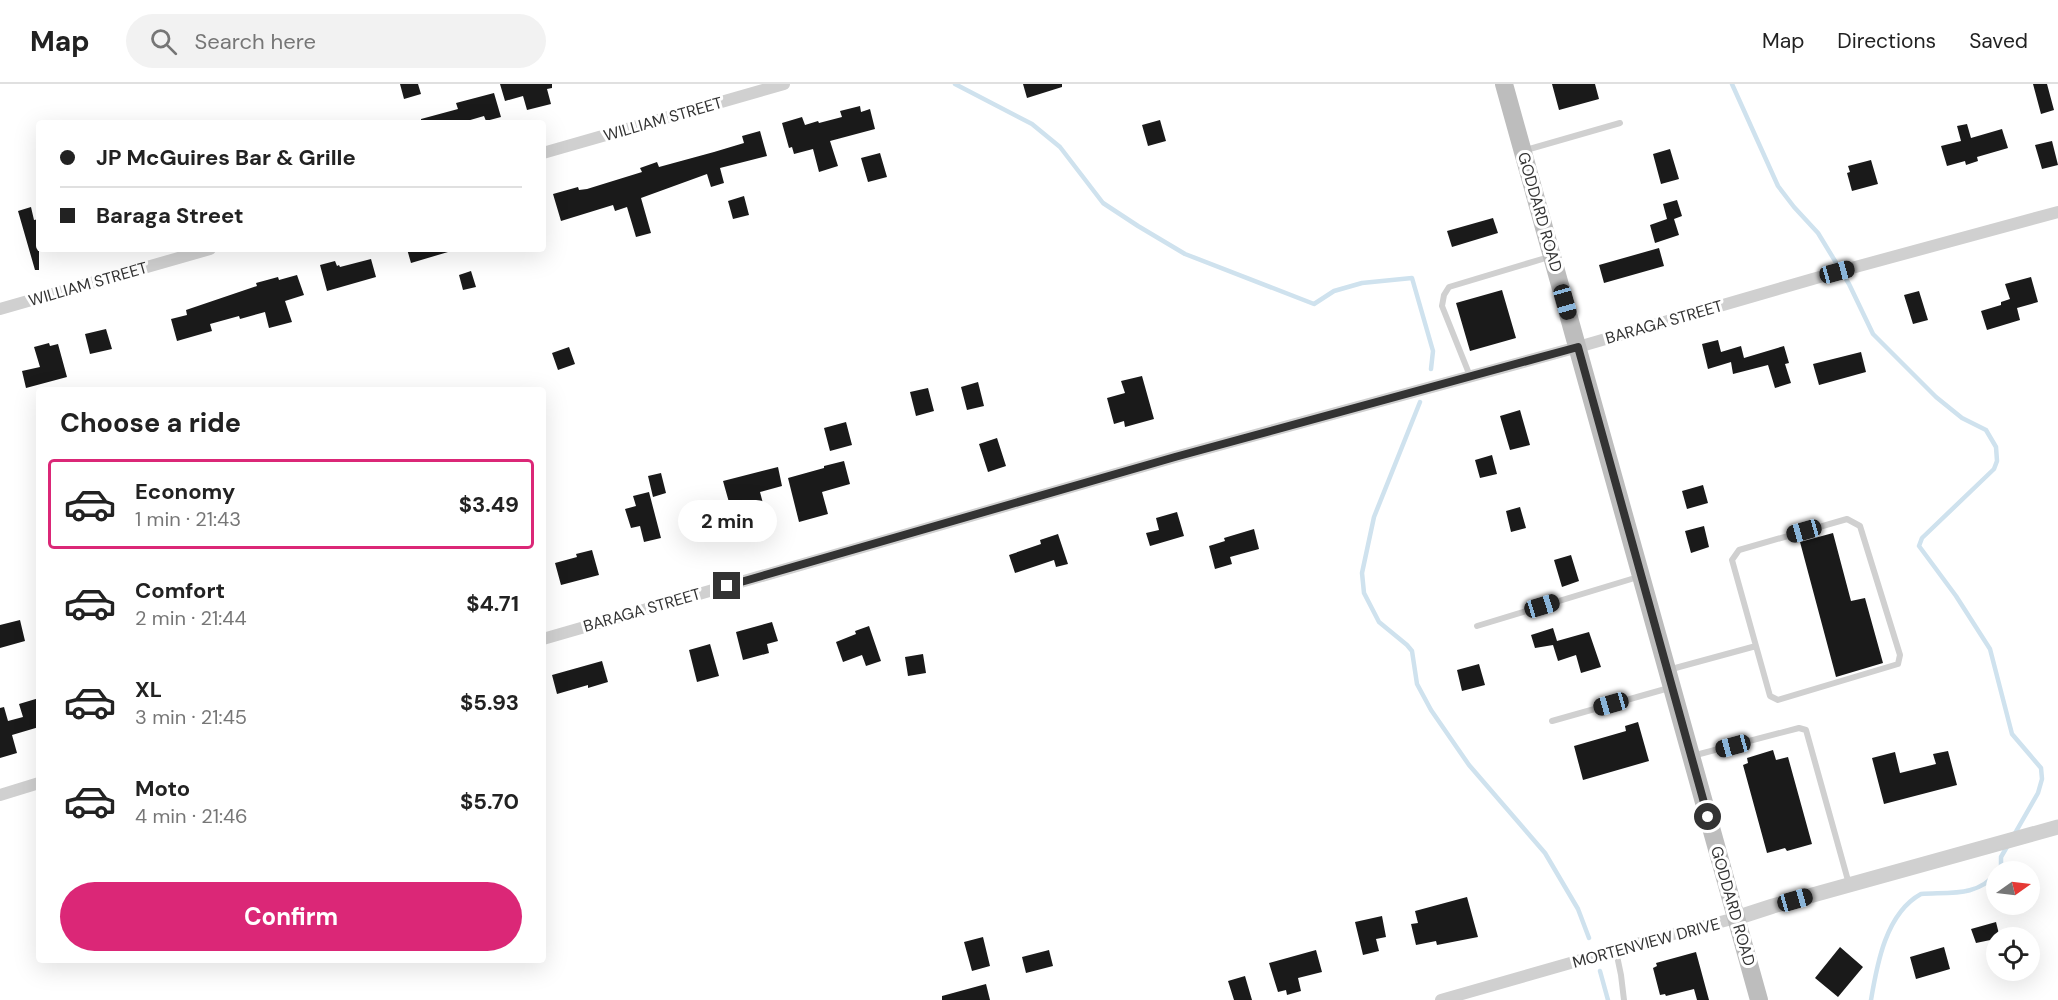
<!DOCTYPE html>
<html lang="en">
<head>
<meta charset="utf-8">
<style>
  body { margin:0; font-family:"DM Sans",sans-serif; background:#f2f2f2; color:#222; height:100vh; display:flex; flex-direction:column; font-size:22px; white-space:nowrap }
  * { box-sizing:border-box; margin:0 }
  p { font-size:20px; color:#767676 }
  .icon { flex:none; width:33px; height:33px; fill:none; stroke:currentColor; stroke-width:2; stroke-linecap:round; stroke-linejoin:round }
  .map { position:relative; flex:1; overflow:hidden }
  .details { position:absolute; left:36px; top:303px; width:510px; height:576px; display:flex; flex-direction:column; background:#fff; border-radius:6px; box-shadow:0 6px 24px #0002 }
  .details>* { flex:none }
  .guide { position:absolute; left:36px; top:36px; width:510px; height:132px; border-radius:6px; box-shadow:0 6px 24px #0002; display:grid; align-content:center; height:132px; padding:0 24px; background:#fff }
  .needle { width:39px; rotate:76deg }
  .controls { position:absolute; left:1986px; top:777px; display:grid; gap:12px }
  .controls a { display:grid; place-items:center; width:54px; height:54px; border-radius:50%; background:#fff; box-shadow:0 6px 24px #0002; font-size:30px }
  .end { position:absolute; width:27px; height:27px; margin:-14px; border:8px solid #333; background:#fff; box-shadow:0 0 0 3px #fff }
  .from { border-radius:50% }
  .bubble { position:absolute; height:42px; border-radius:21px; background:#fff; box-shadow:0 6px 24px #0002; font-size:20px; font-weight:700; line-height:42px; text-align:center }
  .car { position:absolute; width:18px; height:36px; margin:-18px -9px; border-radius:8px; box-shadow:0 0 4px 2px #0007; background:linear-gradient(#222 24%,#8ab4d8 0 40%,#222 0 76%,#8ab4d8 0 86%,#222 0) }
  .guide b { display:flex; align-items:center; gap:21px; height:57px; font-size:22px }
  .guide b+b { border-top:2px solid #e0e0e0 }
  .guide i { width:15px; height:15px; background:#222 }
  ul { padding:0; list-style:none }
  li { display:flex; align-items:center; gap:18px; height:90px; margin:0 12px 9px; padding:0 12px; border:3px solid transparent; border-radius:6px }
  li div { flex:1 }
  li b { display:block; font-size:22px }
  li em { font-style:normal; font-weight:700 }
  li.on { border-color:#db2777 }
  li>.icon { width:54px; height:54px; stroke-width:1.5 }
  h2 { padding:0 24px; font-size:27px; line-height:72px }
  .primary-button { display:flex; gap:12px; margin-top:auto; padding:12px 24px }
  .primary-button a { flex:1; height:69px; border-radius:36px; background:#db2777; color:#fff; font-size:24px; font-weight:700; line-height:69px; text-align:center }
  header { display:flex; align-items:center; gap:36px; box-sizing:border-box; height:84px; padding:0 30px; background:#fff; border-bottom:2px solid #e0e0e0 }
  header strong { font-size:28px }
  nav { display:flex; gap:33px; margin-inline-start:auto; font-size:21px }
  .search { width:420px; height:54px; background:#f2f2f2; display:flex; align-items:center; gap:15px; box-sizing:border-box; padding:0 21px; border-radius:33px; color:#767676; font-size:22px }
  .map>svg:first-child { display:block }
  .lines { fill:none; stroke-linecap:round; stroke-linejoin:round }
  .stream { stroke:#cfe2ee; stroke-width:4.5 }
  .building { fill:#1a1a1a }
  .service { stroke:#d0d0d0; stroke-width:6 }
  .minor { stroke:#d0d0d0; stroke-width:12 }
  .tertiary { stroke:#d0d0d0; stroke-width:15 }
  .secondary { stroke:#bdbdbd; stroke-width:18 }
  .route { stroke:#333; stroke-width:8 }
  .labels { text-anchor:middle; dominant-baseline:central; stroke-width:6; stroke-linejoin:round; paint-order:stroke }
  .street-label { font-size:16px; fill:#333; stroke:#fff }
</style>
</head>
<body>
<header>
<strong>Map</strong>
<div class="search"><svg class="icon" aria-label="search" viewBox="0 0 24 24"><circle cx="10" cy="10" r="6"/><path d="M15 15l6 6"/></svg>Search here</div>
<nav><a>Map</a><a>Directions</a><a>Saved</a></nav>
</header>
<div class="map">
<svg width="2058" height="916" viewBox="0 0 2058 916">
  <rect width="100%" height="100%" fill="#fff"/>
  <g class="lines">
    <!-- stream -->
    <path class="stream" d="M955 0 1032 40 1060 63 1103 119 1138 142 1185 170 1314 220 1334 207 1362 199 1412 194 1433 267 1431 285
      M1732 0 1778 102 1794 123 1818 149 1849 200 1873 250 1936 313 1962 334 1986 346 1996 363 1997 377 1994 385 1922 454 1919 462 1956 512 1990 565 2012 650 2041 684 2042 695 2038 709 2014 751
      M1420 318 1374 433 1362 489 1364 509 1379 538 1407 561 1412 567 1417 600 1431 626 1469 681 1545 769 1578 825 1589 854
      M1997 788 2001 782V773L2008 761
      M1600 887 1608 916
      M1871 916C1877 880 1886 829 1921 810 1949 808 1978 813 1996 789"/>
  </g>
  <!-- building -->
  <path class="building" d="M400 0H418L421 10 404 15Z
    M500 0H552V4L547 5 551 20 527 26 523 12 505 17Z
    M1023 0H1062V3L1027 14Z
    M1552 0H1595L1599 15 1559 26Z
    M2033 0H2047L2054 26 2041 30Z
    M494 9 501 33 486 37 484 32 460 39H421V35L458 25 456 19Z
    M860 22 861 28 870 25 875 45 830 57 838 82 819 88 813 65 794 70 792 63 789 64 782 39 802 33 805 41 818 37 819 39 842 33 840 27Z
    M1160 36 1166 57 1148 62 1142 41Z
    M1967 40 1971 54 2002 45 2008 64 1977 73 1978 77 1966 81 1965 77 1947 82 1941 62 1961 57 1957 42Z
    M760 47 767 72 720 84 724 99 711 103 707 90 641 114 651 149 636 153 627 123 615 127 613 121 561 137 553 110 578 103 579 106 587 105 642 88 640 84 657 78 659 83 714 68 744 59 742 52Z
    M2052 57 2058 81 2042 85 2035 61Z
    M1670 65 1679 95 1661 100 1653 70Z
    M880 69 887 93 868 98 861 74Z
    M1871 76 1878 100 1852 107 1847 89 1850 88 1848 82Z
    M744 112 749 131 733 135 728 117Z
    M1677 116 1682 132 1674 135 1679 151 1655 159 1650 141 1667 135 1663 120Z
    M31 123 34 136 39 135V186H35L18 127Z
    M1493 134 1498 149 1452 163 1447 147Z
    M1659 164 1664 182 1604 199 1599 181Z
    M407 165H447L448 168 411 179Z
    M371 175 376 193 327 207 320 181 335 177 337 182 339 181 340 183Z
    M471 187 476 203 463 206 459 191Z
    M297 191 304 211 285 217 292 238 269 244 265 228 240 235 239 232 210 240 212 247 177 257 171 235 187 231 186 226 257 202 256 199 278 193 279 196Z
    M2031 193 2038 218 2017 224 2020 236 1987 246 1981 227 2001 221V218L2010 215 2005 200Z
    M1502 206 1516 254 1470 267 1456 219Z
    M1919 207 1928 236 1913 240 1904 211Z
    M106 245 112 265 90 270 85 250Z
    M1718 256 1721 268 1741 262 1744 274 1784 262 1789 279 1785 280 1791 299 1775 304 1768 281 1733 290 1731 278 1708 285 1702 260Z
    M49 259 50 262 58 260 67 293 26 304 22 287 40 283 34 263Z
    M569 263 575 280 558 286 552 269Z
    M1861 268 1866 288 1819 301 1813 280Z
    M1142 292 1154 335 1125 343 1124 337 1114 340 1107 314 1125 309 1121 297Z
    M978 298 984 322 967 326 961 303Z
    M928 304 934 327 916 332 910 308Z
    M1520 326 1530 361 1510 366 1500 332Z
    M846 338 852 361 830 367 824 344Z
    M997 354 1006 382 988 388 979 360Z
    M1492 371 1497 390 1480 394 1475 376Z
    M844 377 850 400 822 408 828 430 799 438 788 394 824 384V382Z
    M778 383 782 402 760 408 765 427 734 436 723 397Z
    M661 389 666 409 653 413 648 392Z
    M1703 401 1708 419 1687 425 1682 407Z
    M649 408 661 454 644 458 640 442 631 444 625 425 636 422 633 412Z
    M1520 423 1526 444 1511 448 1506 427Z
    M1177 428 1184 452 1150 462 1146 449 1159 446 1156 434Z
    M1704 442 1709 463 1691 469 1685 447Z
    M1254 445 1259 465 1230 473 1232 480 1215 485 1209 462 1225 457 1224 454Z
    M1833 449 1851 517 1865 514 1883 579 1836 593 1800 458Z
    M1058 450 1068 480 1056 483 1054 476 1015 489 1009 471 1041 460 1040 456Z
    M592 466 599 491 561 501 555 479 577 473 576 470Z
    M1571 471 1579 497 1562 503 1554 476Z
    M20 536 25 557 0 564V541Z
    M772 538 778 557 767 560 769 569 743 576 736 548Z
    M869 542 881 577 866 582 862 571 843 578 836 558 856 550 855 547Z
    M1553 544 1557 557 1589 548 1601 583 1581 589 1576 571 1558 577 1553 561 1535 564 1531 551Z
    M710 560 719 592 697 598 689 566Z
    M923 570 926 589 908 592 905 573Z
    M602 577 608 598 588 604V601L557 610 552 591Z
    M1479 580 1485 601 1462 607 1457 586Z
    M39 614V643L12 651 17 669 0 674V624L4 623 8 637 23 633 19 620Z
    M1638 638 1649 677 1583 696 1574 662 1626 647 1625 642Z
    M1773 666 1776 676 1788 673 1812 760 1787 767 1785 764 1767 769 1743 681 1748 679 1747 674Z
    M1948 667 1957 701 1884 720 1872 674 1895 668 1900 689 1936 680 1933 670Z
    M1467 813 1478 853 1437 861 1436 857 1416 861 1411 840 1418 839 1415 827Z
    M1382 832 1386 853 1376 855 1379 867 1363 871 1355 838Z
    M1996 838 2000 854 1976 859 1971 845Z
    M983 853 990 882 972 887 964 858Z
    M1840 863 1863 883 1838 913 1815 894Z
    M1944 863 1950 885 1916 895 1910 873Z
    M1049 866 1053 882 1026 889 1022 873Z
    M1316 866 1322 888 1298 894 1301 907 1287 911 1286 906 1278 908 1269 879Z
    M1696 868 1709 916H1697L1694 905 1666 912 1665 910 1660 911 1653 884 1657 882 1656 879Z
    M1245 892 1252 916H1234L1228 897Z
    M986 900 990 916H942V912Z"/>
  <g class="lines">
    <!-- service -->
    <path class="service" d="M1526 66 1620 39
      M1470 292 1442 222 1444 211 1449 203 1549 173
      M1477 542 1638 493
      M1668 586 1756 562 1770 612 1778 616 1898 580 1900 571 1860 442 1847 435 1739 466 1732 476 1756 562
      M1552 637 1669 604
      M1692 672 1799 644 1806 646 1849 800
      M1616 867 1621 891 1624 916"/>
    <!-- minor -->
    <path class="minor" d="M543 69 784 0
      M0 225 210 165
      M543 555 1175 373 1578 263 1837 188 2058 128
      M0 711 39 699
      M1441 916 1658 854 1736 834"/>
    <!-- tertiary -->
    <path class="tertiary" d="M1736 834 1773 822 2058 743"/>
    <!-- secondary -->
    <path class="secondary" d="M1504 0 1759 916"/>
  </g>
  <g class="lines">
    <!-- route -->
    <path class="route" d="M727 502 1175 373 1578 263 1708 733"/>
  </g>
  <g class="labels">
    <!-- street labels -->
    <g class="street-label">
      <text transform="translate(663 35) rotate(-16)">WILLIAM STREET</text>
      <text transform="translate(1540 128) rotate(74)">GODDARD ROAD</text>
      <text transform="translate(88 200) rotate(-16)">WILLIAM STREET</text>
      <text transform="translate(1664 238) rotate(-16)">BARAGA STREET</text>
      <text transform="translate(642 526) rotate(-16)">BARAGA STREET</text>
      <text transform="translate(1733 822) rotate(74)">GODDARD ROAD</text>
      <text transform="translate(1646 859) rotate(-15)">MORTENVIEW DRIVE</text>
    </g>
  </g>
</svg>
<div class="controls">
<a><svg class="needle" viewBox="-14 -14 28 28"><path d="M0-13l5 13h-10z" fill="#e53935"/><path d="M0 13l5-13h-10z" fill="#767676"/></svg></a>
<a><svg class="icon" aria-label="locate" viewBox="0 0 24 24"><circle cx="12" cy="12" r="6"/><path d="M12 2v4M12 18v4M2 12h4M18 12h4"/></svg></a>
</div>
<i class="end from" style="left:1708px;top:733px"></i>
<i class="end" style="left:727px;top:502px"></i>
<div class="bubble" style="left:678px;top:416px;width:99px">2 min</div>
<i class="car" style="left:1837px;top:188px;rotate:75deg"></i>
<i class="car" style="left:1565px;top:218px;rotate:164deg"></i>
<i class="car" style="left:1804px;top:447px;rotate:254deg"></i>
<i class="car" style="left:1542px;top:522px;rotate:73deg"></i>
<i class="car" style="left:1611px;top:620px;rotate:254deg"></i>
<i class="car" style="left:1733px;top:662px;rotate:255deg"></i>
<i class="car" style="left:1795px;top:816px;rotate:74deg"></i>
<div class="guide">
<b><i class="from"></i>JP McGuires Bar &amp; Grille</b>
<b><i></i>Baraga Street</b>
</div>
<section class="details">
<h2>Choose a ride</h2>
<ul>
<li class="on"><svg class="icon" aria-label="car" viewBox="0 0 24 24"><path d="M5 17H2v-5l4-1 3-4h7l3 4 3 1v5h-3M9 17h6M6 11h13"/><circle cx="7" cy="17" r="2"/><circle cx="17" cy="17" r="2"/></svg><div><b>Economy</b><p>1 min · 21:43</p></div><em>$3.49</em></li>
<li><svg class="icon" aria-label="car" viewBox="0 0 24 24"><path d="M5 17H2v-5l4-1 3-4h7l3 4 3 1v5h-3M9 17h6M6 11h13"/><circle cx="7" cy="17" r="2"/><circle cx="17" cy="17" r="2"/></svg><div><b>Comfort</b><p>2 min · 21:44</p></div><em>$4.71</em></li>
<li><svg class="icon" aria-label="car" viewBox="0 0 24 24"><path d="M5 17H2v-5l4-1 3-4h7l3 4 3 1v5h-3M9 17h6M6 11h13"/><circle cx="7" cy="17" r="2"/><circle cx="17" cy="17" r="2"/></svg><div><b>XL</b><p>3 min · 21:45</p></div><em>$5.93</em></li>
<li><svg class="icon" aria-label="car" viewBox="0 0 24 24"><path d="M5 17H2v-5l4-1 3-4h7l3 4 3 1v5h-3M9 17h6M6 11h13"/><circle cx="7" cy="17" r="2"/><circle cx="17" cy="17" r="2"/></svg><div><b>Moto</b><p>4 min · 21:46</p></div><em>$5.70</em></li>
</ul>
<div class="primary-button"><a>Confirm</a></div>
</section>
</div>
</body>
</html>
